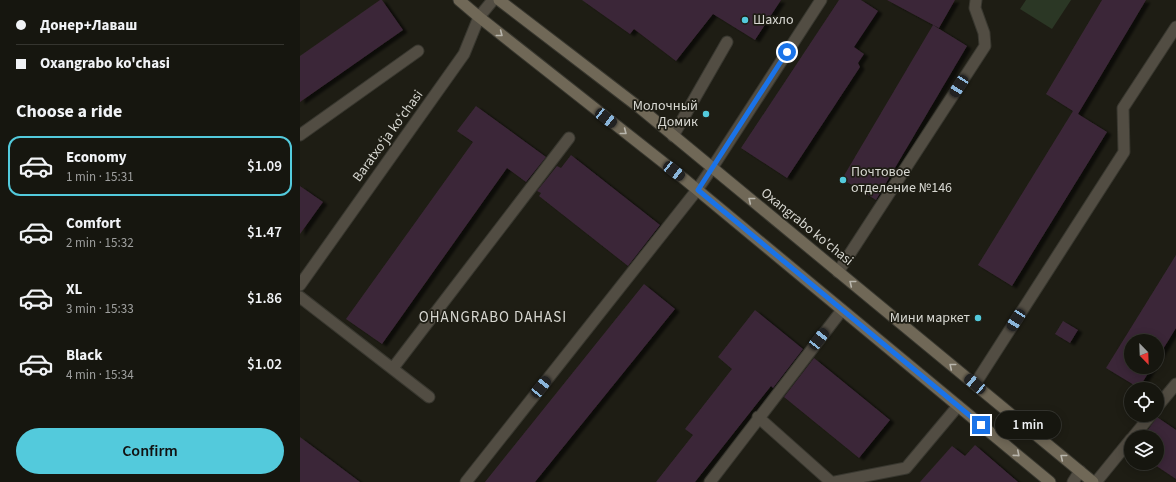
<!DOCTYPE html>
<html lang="en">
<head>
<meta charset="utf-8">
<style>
  body { margin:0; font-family:"Source Sans 3",sans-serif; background:#1f1f18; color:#f1f3f6; height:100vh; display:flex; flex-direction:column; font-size:15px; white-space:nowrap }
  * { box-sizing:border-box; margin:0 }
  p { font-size:13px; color:#9e9f9e }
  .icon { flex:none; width:22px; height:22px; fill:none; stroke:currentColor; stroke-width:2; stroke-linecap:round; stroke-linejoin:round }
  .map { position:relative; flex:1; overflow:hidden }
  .panel { display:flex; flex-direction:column; background:#16160f; width:300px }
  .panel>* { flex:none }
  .top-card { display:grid; align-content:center; height:88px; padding:0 16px; background:#16160f }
  .needle { width:26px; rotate:157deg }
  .fabs { position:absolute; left:824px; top:334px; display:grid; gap:8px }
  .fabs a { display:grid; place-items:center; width:40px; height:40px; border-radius:50%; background:#16160f; box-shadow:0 2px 10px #0003,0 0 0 1px #35352f; font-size:20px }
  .end { position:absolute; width:18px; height:18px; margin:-9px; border:5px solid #1a73e8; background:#fff; box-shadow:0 0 0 2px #fff }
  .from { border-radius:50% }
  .bubble { position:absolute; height:28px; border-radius:14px; background:#16160f; box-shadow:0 2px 10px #0003,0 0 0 1px #35352f; font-size:13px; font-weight:600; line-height:28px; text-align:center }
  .car { position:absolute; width:12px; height:24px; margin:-12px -6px; border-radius:5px; box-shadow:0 0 3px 1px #0007; background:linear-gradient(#222 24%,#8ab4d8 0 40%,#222 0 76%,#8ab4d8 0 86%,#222 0) }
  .top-card b { display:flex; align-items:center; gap:14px; height:38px; font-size:15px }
  .top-card b+b { border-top:1px solid #35352f }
  .top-card i { width:10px; height:10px; background:#f1f3f6 }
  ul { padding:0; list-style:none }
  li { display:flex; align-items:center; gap:12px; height:60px; margin:0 8px 6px; padding:0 8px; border:2px solid transparent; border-radius:12px }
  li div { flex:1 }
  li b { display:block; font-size:15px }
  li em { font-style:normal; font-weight:600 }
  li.current { border-color:#53cadc }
  li>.icon { width:36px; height:36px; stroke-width:1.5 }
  h2 { padding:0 16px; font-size:18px; line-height:48px }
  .action { display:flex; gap:8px; margin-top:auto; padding:8px 16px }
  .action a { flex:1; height:46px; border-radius:24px; background:#53cadc; color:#111; font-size:16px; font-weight:600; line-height:46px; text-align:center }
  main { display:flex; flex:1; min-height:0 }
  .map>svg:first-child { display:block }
  .green { fill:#2b3725 }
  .building { fill:#3b2737; filter:url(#shadow) }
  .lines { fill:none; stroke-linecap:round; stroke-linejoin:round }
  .service-casing { stroke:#38372f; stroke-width:13 }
  .minor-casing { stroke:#38372f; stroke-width:13 }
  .tertiary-casing { stroke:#38372f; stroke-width:13 }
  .secondary-casing { stroke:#38372f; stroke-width:13 }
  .service { stroke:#524d43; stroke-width:11 }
  .minor { stroke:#524d43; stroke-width:11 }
  .tertiary { stroke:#524d43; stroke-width:11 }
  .secondary { stroke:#706857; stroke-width:11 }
  .oneway { stroke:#b9b6ad }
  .route { stroke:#1a73e8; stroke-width:5 }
  .poi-dot { fill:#53cadc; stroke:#1e1d14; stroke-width:1.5 }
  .labels { text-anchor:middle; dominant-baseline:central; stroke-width:3.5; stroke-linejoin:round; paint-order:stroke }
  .poi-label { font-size:14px; fill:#d8d8d2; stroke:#1e1d14; text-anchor:start }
  .street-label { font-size:14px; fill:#d8d8d2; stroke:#1e1d14 }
  .neighbourhood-label { font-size:15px; letter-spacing:1px; fill:#d8d8d2; stroke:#1e1d14 }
</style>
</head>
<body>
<main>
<section class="panel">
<div class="top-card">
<b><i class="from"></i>Донер+Лаваш</b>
<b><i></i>Oxangrabo ko'chasi</b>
</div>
<h2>Choose a ride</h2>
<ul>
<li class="current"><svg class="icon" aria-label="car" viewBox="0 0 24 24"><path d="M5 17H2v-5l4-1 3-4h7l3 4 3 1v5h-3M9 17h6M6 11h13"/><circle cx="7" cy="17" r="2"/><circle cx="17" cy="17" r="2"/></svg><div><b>Economy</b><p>1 min · 15:31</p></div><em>$1.09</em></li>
<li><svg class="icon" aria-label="car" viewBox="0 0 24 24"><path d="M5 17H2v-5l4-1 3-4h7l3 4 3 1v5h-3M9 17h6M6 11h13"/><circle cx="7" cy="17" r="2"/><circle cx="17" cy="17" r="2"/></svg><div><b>Comfort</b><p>2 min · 15:32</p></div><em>$1.47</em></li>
<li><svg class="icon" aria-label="car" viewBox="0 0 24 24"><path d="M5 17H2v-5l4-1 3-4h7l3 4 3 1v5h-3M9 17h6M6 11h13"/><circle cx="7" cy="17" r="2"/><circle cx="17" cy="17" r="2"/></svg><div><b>XL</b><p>3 min · 15:33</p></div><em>$1.86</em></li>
<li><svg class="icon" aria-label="car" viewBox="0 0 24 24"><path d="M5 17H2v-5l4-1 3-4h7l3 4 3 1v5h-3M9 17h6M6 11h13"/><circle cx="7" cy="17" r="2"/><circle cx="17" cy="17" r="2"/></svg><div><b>Black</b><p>4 min · 15:34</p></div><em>$1.02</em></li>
</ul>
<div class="action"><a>Confirm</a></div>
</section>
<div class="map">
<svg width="876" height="482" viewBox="0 0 876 482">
  <defs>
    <filter id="shadow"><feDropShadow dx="4.5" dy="2.5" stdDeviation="1" flood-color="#0009"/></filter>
  </defs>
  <rect width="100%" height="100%" fill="#1e1d14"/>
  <!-- green -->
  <path class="green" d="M726 0H771L752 29 720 9Z"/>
  <!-- building -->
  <path class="building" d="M80 0H82L103 30 0 102V56Z
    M282 0H481L455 40 413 14 376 61 334 29 330 34Z
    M539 0H561L578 11 554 47 564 54 558 63 560 67 487 178 441 148Z
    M587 0H655L639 28Z
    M802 0H846L778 114 807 132 712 286 678 265 773 111 746 94Z
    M633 25 667 46 576 200 542 179Z
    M176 106 246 157 226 182 207 168 82 344 46 319 173 142 157 131Z
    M271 155 360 225 328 266 239 196 241 193 237 191 257 166 261 168Z
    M0 186 23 202 0 234Z
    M876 255V328L857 359V341H831V367H852L839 388 806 368Z
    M344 284 375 309 235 482H185Z
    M455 310 503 349 473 388 471 386 395 482H356L393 435 385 429 432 369 418 357Z
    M763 321 778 330 770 343 755 334Z
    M514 358 590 420 559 458 484 397Z
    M857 417 876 430V479L852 463H857V437H843Z
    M0 437 60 482H0Z
    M675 445 718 482H620L652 446 665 456Z"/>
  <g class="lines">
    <!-- service casing -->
    <g class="service-casing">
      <path id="service" d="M0 135 118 51
        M373 136 427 42
        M412 168 521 0
        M538 272 685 46 684 33 675 8 676 0
        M0 297 129 397
        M93 368 269 138
        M675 384 824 152 823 108 876 27
        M857 407 876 384
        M458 417 531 482
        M833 437 851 415
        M166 482 397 190
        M410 482 542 310
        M535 482 606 468 658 406
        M773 482 780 471
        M796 482 831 439"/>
    </g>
    <!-- minor casing -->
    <g class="minor-casing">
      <path id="minor" d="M0 285 164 54 179 17"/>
    </g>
    <!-- tertiary casing -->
    <g class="tertiary-casing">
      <path id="tertiary" d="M179 17 193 0
        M397 190 412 168"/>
    </g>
    <!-- secondary casing -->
    <g class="secondary-casing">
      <path id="secondary" d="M159 0 179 17 383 178 750 482
        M199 0 340 108 793 482"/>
    </g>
    <!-- service -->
    <use href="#service" class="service"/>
    <!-- minor -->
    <use href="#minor" class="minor"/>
    <!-- tertiary -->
    <use href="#tertiary" class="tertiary"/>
    <!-- secondary -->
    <use href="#secondary" class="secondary"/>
  </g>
  <!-- one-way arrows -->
  <defs><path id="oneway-chevron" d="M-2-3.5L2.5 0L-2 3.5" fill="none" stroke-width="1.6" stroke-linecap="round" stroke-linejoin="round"/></defs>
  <g class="oneway">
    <use href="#oneway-chevron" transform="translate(200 34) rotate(38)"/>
    <use href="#oneway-chevron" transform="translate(324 132) rotate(38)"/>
    <use href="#oneway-chevron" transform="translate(451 200) rotate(-141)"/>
    <use href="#oneway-chevron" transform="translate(552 283) rotate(-141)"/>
    <use href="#oneway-chevron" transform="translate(652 366) rotate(-141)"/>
    <use href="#oneway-chevron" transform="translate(717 454) rotate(40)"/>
    <use href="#oneway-chevron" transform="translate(763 457) rotate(-141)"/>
  </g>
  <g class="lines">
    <!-- route -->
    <path class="route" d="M487 52 398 190 681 425"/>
  </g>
  <!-- markers -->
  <g class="poi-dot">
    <circle cx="445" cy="20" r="4"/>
    <circle cx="406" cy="114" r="4"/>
    <circle cx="543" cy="180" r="4"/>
    <circle cx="678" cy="318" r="4"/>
  </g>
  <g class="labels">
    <!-- poi labels -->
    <g class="poi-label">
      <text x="453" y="20">Шахло</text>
      <text x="398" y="106" text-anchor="end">Молочный<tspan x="398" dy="16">Домик</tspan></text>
      <text x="551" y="172">Почтовое<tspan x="551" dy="16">отделение №146</tspan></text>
      <text x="670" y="318" text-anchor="end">Мини маркет</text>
    </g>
    <!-- street labels -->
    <g class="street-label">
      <text transform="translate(88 136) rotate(-54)">Baratxoʻja koʻchasi</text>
      <text transform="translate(507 227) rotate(39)">Oxangrabo ko'chasi</text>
    </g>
    <!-- neighbourhood labels -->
    <g class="neighbourhood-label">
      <text x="193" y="317">OHANGRABO DAHASI</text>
    </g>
  </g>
</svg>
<div class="fabs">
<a><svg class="needle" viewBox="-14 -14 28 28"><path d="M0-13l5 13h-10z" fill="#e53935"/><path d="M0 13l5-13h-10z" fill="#9e9f9e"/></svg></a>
<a><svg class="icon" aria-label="locate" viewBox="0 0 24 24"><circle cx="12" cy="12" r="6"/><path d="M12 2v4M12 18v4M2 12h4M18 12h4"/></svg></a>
<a><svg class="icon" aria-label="layers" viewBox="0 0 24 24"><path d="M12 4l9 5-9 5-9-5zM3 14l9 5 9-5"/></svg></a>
</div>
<i class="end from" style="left:487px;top:52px"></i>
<i class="end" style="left:681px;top:425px"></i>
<div class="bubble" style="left:695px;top:411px;width:66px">1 min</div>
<i class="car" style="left:659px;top:86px;rotate:213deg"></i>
<i class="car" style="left:306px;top:118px;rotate:128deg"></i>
<i class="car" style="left:374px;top:171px;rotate:128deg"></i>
<i class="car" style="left:716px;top:320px;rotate:213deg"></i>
<i class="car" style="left:519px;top:339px;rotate:38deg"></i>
<i class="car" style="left:675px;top:384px;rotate:310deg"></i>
<i class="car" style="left:241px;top:387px;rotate:39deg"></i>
</div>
</main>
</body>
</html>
